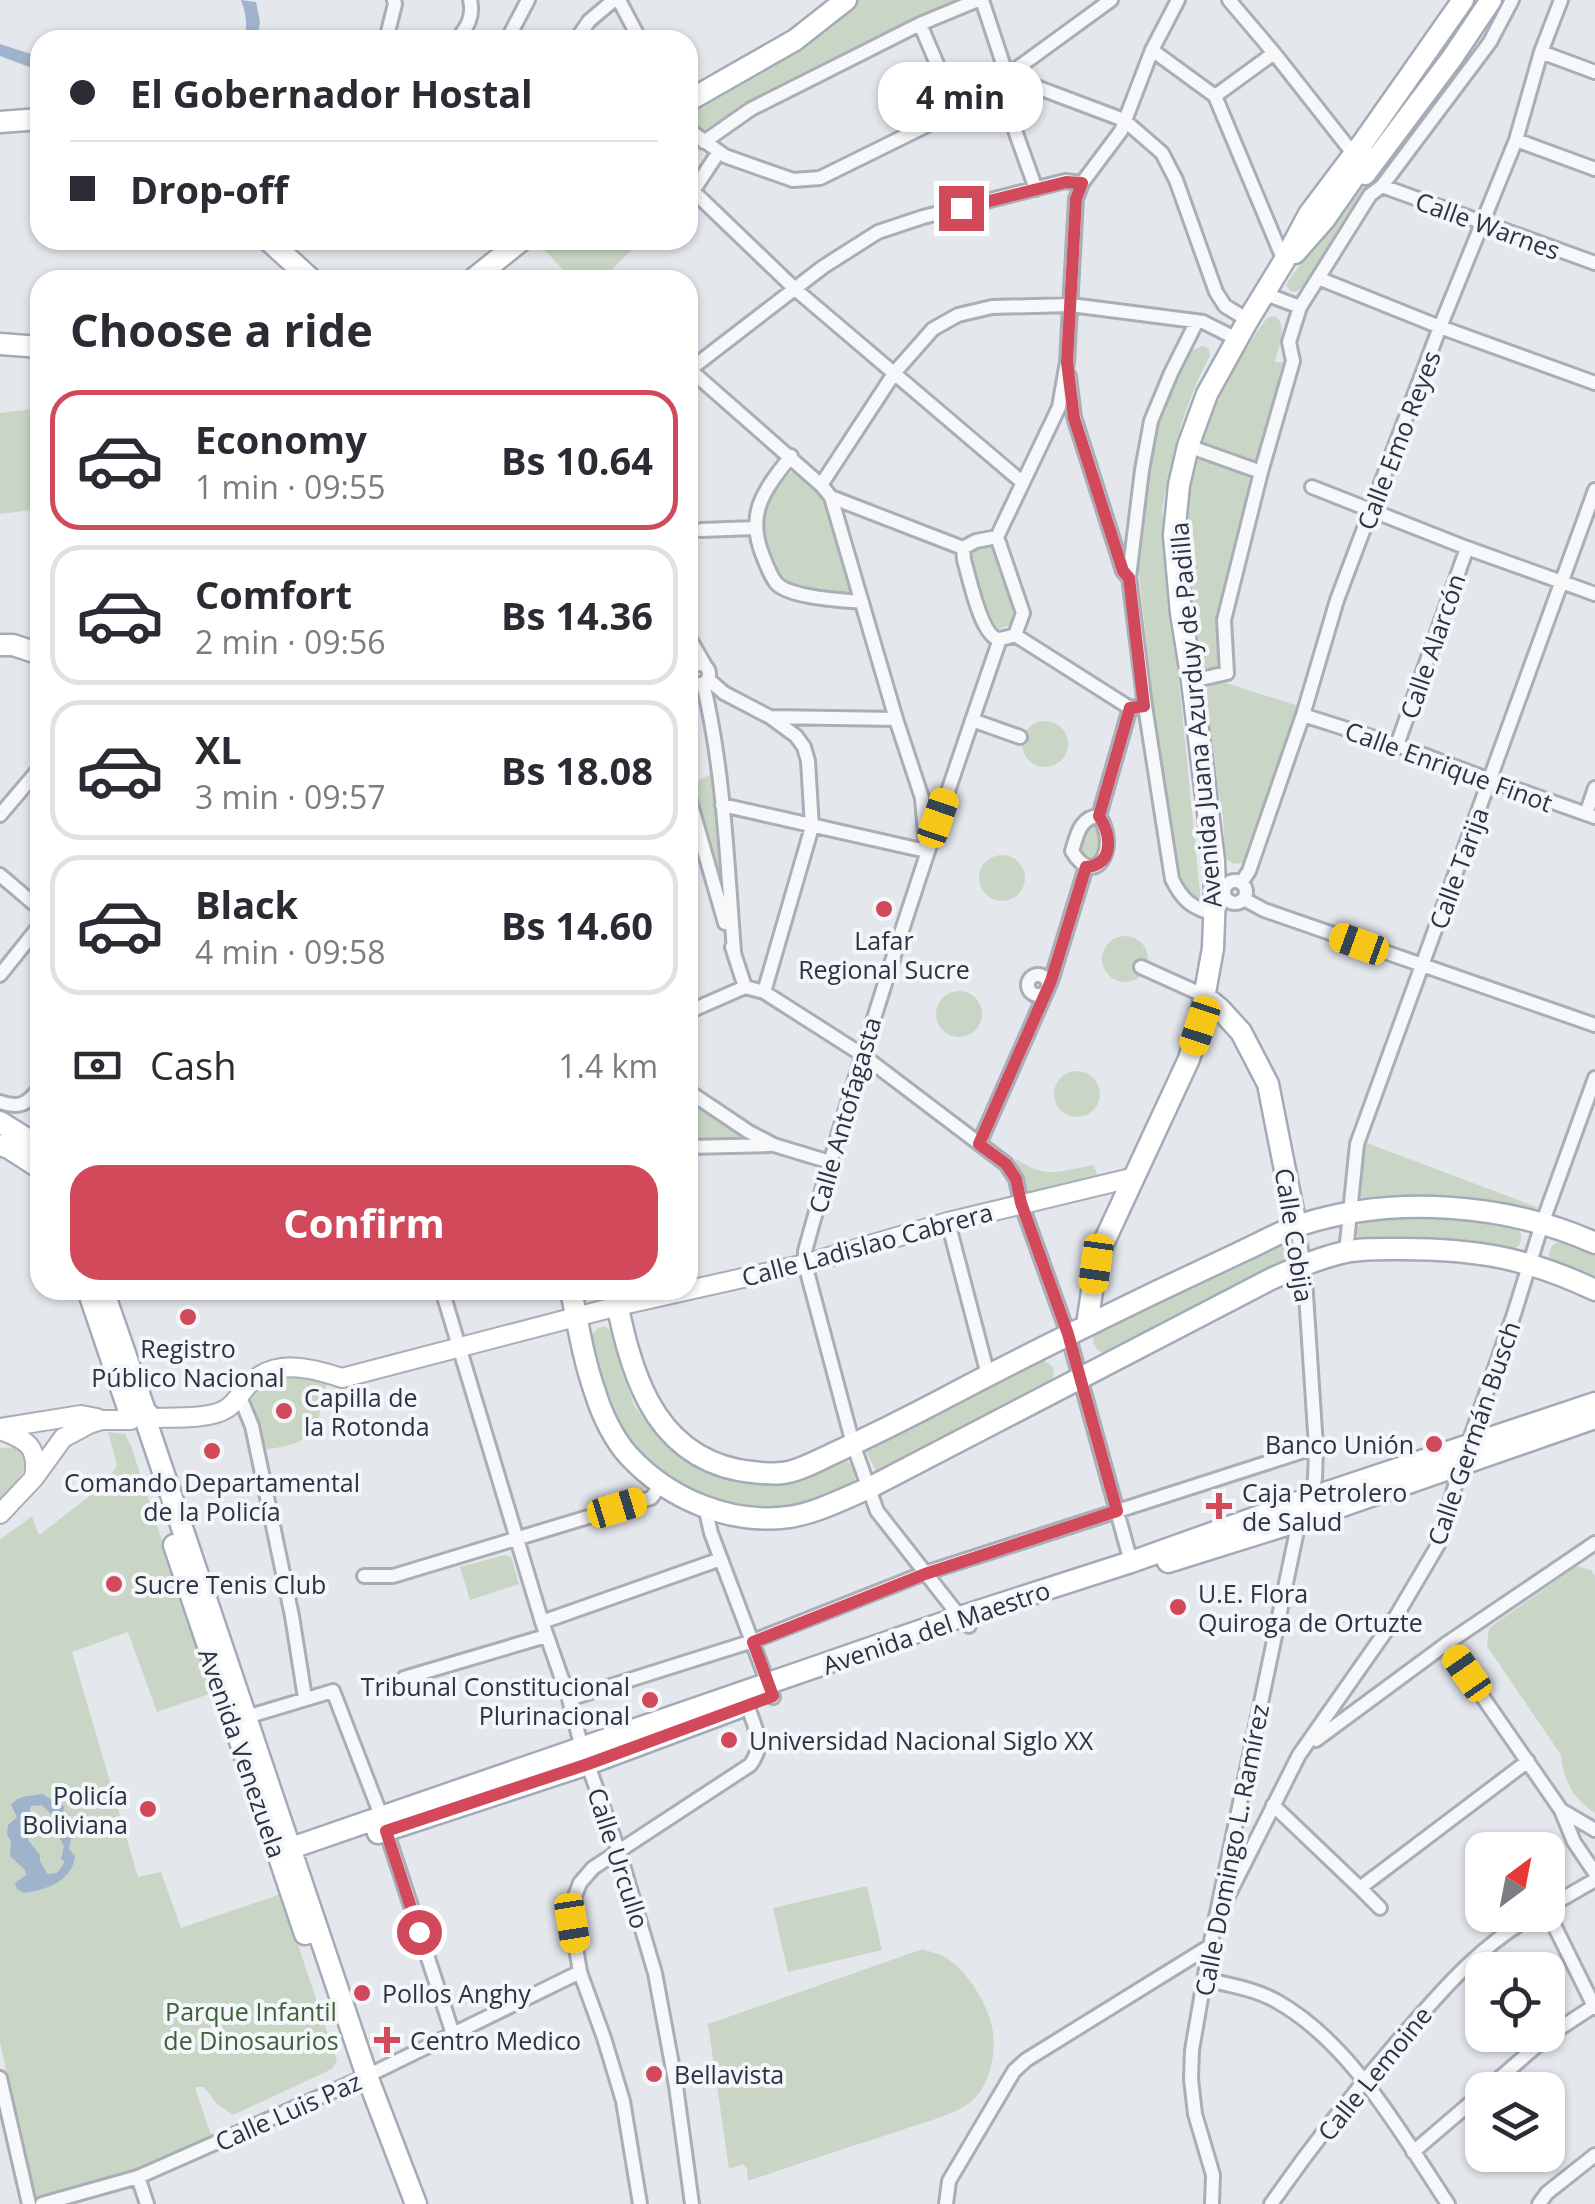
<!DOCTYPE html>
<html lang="en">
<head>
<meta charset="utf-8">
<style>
  body { margin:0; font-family:"Open Sans",sans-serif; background:#f2f2f3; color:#2b2b33; height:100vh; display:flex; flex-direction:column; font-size:38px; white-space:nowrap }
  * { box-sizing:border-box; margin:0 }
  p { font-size:32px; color:#7c7c81 }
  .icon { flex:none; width:55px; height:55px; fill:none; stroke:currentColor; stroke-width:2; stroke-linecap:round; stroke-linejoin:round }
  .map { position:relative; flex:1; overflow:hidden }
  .drawer { position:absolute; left:30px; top:270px; width:668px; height:1030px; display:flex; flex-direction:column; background:#fff; border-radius:30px; box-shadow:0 2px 8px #0004 }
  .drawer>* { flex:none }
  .banner { position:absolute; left:30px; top:30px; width:668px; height:220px; border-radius:30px; box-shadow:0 2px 8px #0004; display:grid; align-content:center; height:220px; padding:0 40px; background:#fff }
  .needle { width:65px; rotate:32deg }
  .controls { position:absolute; left:1465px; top:1832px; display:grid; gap:20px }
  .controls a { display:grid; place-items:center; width:100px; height:100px; border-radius:20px; background:#fff; box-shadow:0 2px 8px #0004; font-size:50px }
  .end { position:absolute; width:45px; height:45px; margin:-22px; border:12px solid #d1495b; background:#fff; box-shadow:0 0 0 5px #fff }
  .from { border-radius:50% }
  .bubble { position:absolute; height:70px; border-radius:30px; background:#fff; box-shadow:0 2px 8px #0004; font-size:32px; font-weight:700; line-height:70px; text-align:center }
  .car { position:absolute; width:30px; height:60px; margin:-30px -15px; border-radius:12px; box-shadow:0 0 8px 2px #0007; background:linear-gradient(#f5c518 24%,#345 0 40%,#f5c518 0 76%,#345 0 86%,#f5c518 0) }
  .banner b { display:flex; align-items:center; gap:35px; height:95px; font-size:38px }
  .banner b+b { border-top:2px solid #e1e1e2 }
  .banner i { width:25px; height:25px; background:#2b2b33 }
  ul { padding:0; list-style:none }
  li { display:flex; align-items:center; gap:30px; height:140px; margin:0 20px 15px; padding:0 20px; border:5px solid #e1e1e2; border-radius:30px }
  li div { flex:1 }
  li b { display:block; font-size:38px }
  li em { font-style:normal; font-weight:700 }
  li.current { border-color:#d1495b }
  li>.icon { width:90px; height:90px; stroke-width:1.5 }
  h2 { padding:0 40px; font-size:45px; line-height:120px }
  .pay { display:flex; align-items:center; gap:25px; height:110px; padding:0 40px; font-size:38px }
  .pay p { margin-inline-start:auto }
  .primary-button { display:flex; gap:20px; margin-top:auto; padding:20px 40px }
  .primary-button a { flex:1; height:115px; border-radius:30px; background:#d1495b; color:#fff; font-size:40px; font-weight:700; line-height:115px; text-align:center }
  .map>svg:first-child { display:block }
  .green { fill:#c9d6c5 }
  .water { fill:#9fb4cc; fill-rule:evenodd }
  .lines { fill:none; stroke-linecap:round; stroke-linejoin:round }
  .street-casing { stroke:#a9aeb7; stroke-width:18 }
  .secondary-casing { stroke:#a9aeb7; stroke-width:22 }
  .primary-casing { stroke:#a3abb8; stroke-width:25 }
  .street { stroke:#f7f8fa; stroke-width:12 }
  .secondary { stroke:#fff; stroke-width:18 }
  .primary { stroke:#fff; stroke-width:20 }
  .route { stroke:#d1495b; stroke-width:12 }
  .poi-dot { fill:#d1495b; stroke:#f4f6f9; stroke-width:4 }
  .labels { text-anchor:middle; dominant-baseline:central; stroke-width:8; stroke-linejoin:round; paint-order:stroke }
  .street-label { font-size:25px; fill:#2b3445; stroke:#f4f6f9 }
  .poi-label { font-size:25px; fill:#2b3445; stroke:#f4f6f9; text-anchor:start }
  .park-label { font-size:25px; fill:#3f6138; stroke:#f4f6f9 }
</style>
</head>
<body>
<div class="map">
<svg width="1595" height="2204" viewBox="0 0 1595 2204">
  <rect width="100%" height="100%" fill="#e4e7ec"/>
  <!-- green -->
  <path class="green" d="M855 0H964L798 78 702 134 688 121V110Z
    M1464 49 1473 55 1368 193 1303 287 1295 292 1290 291 1286 285 1291 277Z
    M535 240H641L602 280H573Z
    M1275 316C1289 327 1278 347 1275 362H1286L1255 462 1202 442C1215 395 1239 357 1267 318Z
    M1203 346 1209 349 1210 356C1183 405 1172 456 1162 510L1201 902 1193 900 1182 888 1154 711 1138 566 1148 473 1156 433 1176 379 1190 351Z
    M40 408V509L0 514V413Z
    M1195 457 1249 475 1250 483 1215 625 1220 667 1205 669 1194 660C1188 590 1179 527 1195 457Z
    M794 469 805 475 825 497 852 593 808 590 788 584 781 576 763 532 765 513 773 492Z
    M989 544 995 547C1002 570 1020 602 1011 625L998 629 989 627 967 558 971 550Z
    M1226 683 1298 706 1247 862 1234 864 1225 858 1223 816 1201 697 1210 686Z
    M1022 744a23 23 0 1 1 46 0a23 23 0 1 1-46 0Z
    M711 774 725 902 720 899 692 784Z
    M1088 822 1099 824C1102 840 1107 852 1091 862L1083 860 1078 852Z
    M979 878a23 23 0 1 1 46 0a23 23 0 1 1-46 0Z
    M1102 959a23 23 0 1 1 46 0a23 23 0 1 1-46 0Z
    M936 1014a23 23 0 1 1 46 0a23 23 0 1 1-46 0Z
    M1054 1094a23 23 0 1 1 46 0a23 23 0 1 1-46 0Z
    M697 1108 748 1138 694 1142Z
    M1364 1142 1539 1208 1524 1211 1369 1200 1361 1197 1358 1186Z
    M1015 1158C1046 1180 1060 1171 1094 1165L1098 1178 1096 1182 1027 1193Z
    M1427 1216C1443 1217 1507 1219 1517 1229 1523 1234 1521 1238 1520 1244L1511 1252 1363 1243 1356 1234 1357 1228 1364 1219Z
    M1281 1240 1287 1242 1292 1252 1288 1264 1108 1354C1096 1353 1091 1343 1094 1332Z
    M1561 1241 1595 1255V1279L1555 1264 1549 1256C1550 1247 1552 1244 1561 1241Z
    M605 1326 610 1330 621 1369 635 1407 656 1435 692 1462 728 1478 769 1483 844 1459 856 1469V1478L851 1485C833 1492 813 1504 794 1507 720 1520 644 1476 609 1411 599 1391 595 1359 589 1337L598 1328Z
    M1039 1359C1060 1367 1055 1372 1047 1390L877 1473 865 1449Z
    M284 1374H303L329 1381C321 1393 321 1399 320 1411 317 1441 290 1447 266 1449 260 1429 240 1400 260 1385 266 1380 277 1377 284 1374Z
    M108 1432 125 1434 131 1446 212 1693 157 1712 128 1632 72 1652 138 1877 161 1872 181 1928 281 1894 337 2061 332 2069 233 2115 217 2104 204 2087H195L212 2138 134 2170 34 2197 0 2042V1540L32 1516 39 1535 95 1492 108 1480 117 1465Z
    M17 1447C38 1463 14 1486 0 1499V1448Z
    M505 1555 511 1557 519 1584 470 1600 460 1567Z
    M1577 1566 1591 1570 1595 1576V1813C1573 1799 1563 1780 1561 1755L1487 1646 1489 1628Z
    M867 1886 882 1950 788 1972 773 1908Z
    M923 1949C929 1952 938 1953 945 1957 965 1969 983 1997 990 2019 998 2044 993 2080 974 2099 958 2115 917 2124 896 2132 847 2148 797 2164 748 2181L747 2169 743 2164 729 2169 708 2024Z"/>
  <!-- water -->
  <path class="water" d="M241 0 256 2 260 22 257 40H244C248 28 246 12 241 0Z
    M0 44 40 57V71L0 56Z
    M42 1794 64 1806 63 1814 73 1829 69 1849 75 1856C72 1881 47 1890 24 1893L17 1889 15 1883 26 1875 25 1870 10 1856 11 1841 7 1835 8 1825 17 1817 11 1805C18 1795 31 1796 42 1794ZM42 1805 52 1815V1823L59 1830 60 1839 64 1846 61 1859 65 1862 57 1873 47 1874 40 1861V1855L28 1840 34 1831 29 1813 31 1806Z"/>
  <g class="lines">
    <!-- street casing -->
    <g class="street-casing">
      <path id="street" d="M619 0 640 40
        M982 0 1007 76 1124 120 1162 153 1176 180 1216 292 1225 306 1248 320
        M1229 0 1274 53 1348 147
        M920 24 957 111
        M386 40 395 4 394 0
        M457 40C467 27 474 17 470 0
        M507 40 528 0
        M576 40 589 21 614 0
        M1152 50 1215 96 1284 261
        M1541 52 1595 72
        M998 83 1036 189
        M1215 96 1274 53
        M688 129 725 156 793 180 820 178 964 107 1111 0
        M1516 140 1595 169
        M704 142 751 109 920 24 978 0
        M718 153 693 191 795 289 1023 483
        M1382 186 1595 263
        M1318 278 1440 327 1595 383
        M1263 293 1300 307
        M1197 321 1171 373 1151 421 1142 470 1129 577 1145 706 1172 879C1182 900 1192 908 1214 914
        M688 368 821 485
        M688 371 823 267 878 232 923 217 1065 181 1082 183
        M1069 376 1074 417 1123 571 1127 576
        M1188 446 1261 472
        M791 456C765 489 745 513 763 556 766 564 771 577 777 584 792 598 842 600 862 602
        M1312 487 1467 548 1595 594
        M831 497 963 548
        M701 530 755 528
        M997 537 1059 407 1067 362 1076 199 1082 183 1121 131 1152 50 1178 0
        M997 537 1023 613 1015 635C1014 636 1000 639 999 639 981 637 969 576 964 560L963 548 976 541Z
        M1015 635 1130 708 1145 706
        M688 636 706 667
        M689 674a10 10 0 1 1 20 0a10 10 0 1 1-20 0Z
        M708 679 724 693 770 717 896 719
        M1192 681 1227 673 1224 620 1261 472 1293 361 1289 342 1300 307 1370 195 1382 186 1490 42 1512 0
        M703 683C724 770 727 862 734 951
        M1303 715 1397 745 1490 780 1595 817
        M972 720 1020 737
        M1397 745 1467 548
        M688 794 725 923
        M722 805 926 851
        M1586 814 1595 788
        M0 815 40 768
        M1099 816C1120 848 1095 890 1072 851 1077 835 1080 817 1099 816Z
        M1099 816 1130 708
        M926 845 922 798 896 719 831 497 821 485 895 372 933 329 958 315 992 307 1071 305 1203 322 1237 339
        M0 875 40 909
        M1224 892a11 11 0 1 1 22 0a11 11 0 1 1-22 0Z
        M1241 883 1249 871 1303 715 1337 600 1440 327 1516 140 1541 52 1561 0
        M1244 899 1264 910 1595 1025
        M732 947 745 987
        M1141 967 1203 995
        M0 975 40 925
        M1028 985a10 10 0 1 1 20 0a10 10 0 1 1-20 0Z
        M745 987 764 992 861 1054 1006 1164 1016 1179 1021 1203 1068 1334 1131 1562
        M764 992 812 827 808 761 804 747 796 736 770 717
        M688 1012 745 987
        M688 1091 749 1132 774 1145 830 1162
        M0 1102C20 1109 27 1104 40 1088
        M688 1133 690 1094
        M979 1144 1051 981 1086 867
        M688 1147 770 1145
        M948 1222 988 1375
        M1346 1252 1357 1144 1595 490
        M442 1290 542 1622 569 1699 582 1748 619 1852 655 1973 676 2086 692 2204
        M240 1397 252 1426 292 1616 305 1698
        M705 1507 711 1533 773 1697
        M364 1576H393L651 1498 662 1484
        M542 1622 721 1559
        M969 1626 960 1617 877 1511 853 1444 805 1264V1251C862 1045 930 842 1000 639
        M1446 1644 1561 1810 1574 1842 1595 1873
        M404 1678 546 1636
        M569 1699 753 1641 925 1573 1316 1447
        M243 1718 333 1691 382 1818 453 2034
        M1316 1740 1446 1644 1595 1543
        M1273 1805 1360 1888 1528 1761
        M1561 1810 1595 1830
        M1360 1888 1380 1908
        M1224 1904 1299 1755 1395 1618 1438 1545 1461 1465 1514 1314 1542 1224 1595 1078
        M1548 1907 1595 1880
        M1548 1913 1595 2008
        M1204 1979C1229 1985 1256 1989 1278 2002 1352 2044 1402 2135 1448 2204
        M0 2078 29 2204
        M1486 2090 1548 2036 1594 2006
        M1413 2152 1482 2093
        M138 2177 147 2204
        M42 2204 138 2177 367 2076 580 1972
        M640 2204 623 2101 604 2038 580 1972 572 1923 573 1901 580 1883 593 1868 750 1765C766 1745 755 1727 747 1705
        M946 2204 949 2181 1014 2071 1026 2060 1210 1946
        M1212 2204 1213 2175 1195 2114 1191 2079 1192 2050 1210 1946 1299 1521 1310 1498 1315 1479 1316 1447 1304 1264 1296 1226
        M1271 2204C1312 2145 1357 2088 1404 2034 1444 1988 1480 1946 1534 1915
        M1539 2204 1547 2193 1595 2155"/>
    </g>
    <!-- secondary casing -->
    <g class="secondary-casing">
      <path id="secondary" d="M149 1418C170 1417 209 1420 226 1409 235 1404 240 1394 247 1386 274 1358 309 1367 342 1378L618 1306 805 1264 948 1222 1131 1178
        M0 1428 81 1415 97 1418
        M0 1430C27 1440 39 1446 34 1478
        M0 1514 34 1478 63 1438 89 1424 102 1420H131"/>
    </g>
    <!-- primary casing -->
    <g class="primary-casing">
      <path id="primary" d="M688 101 795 40 846 0
        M0 122 40 119
        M1365 174 1452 58 1491 0
        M268 240 312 280
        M1295 253 1324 220 1368 157
        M472 280 522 240
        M0 344 40 347
        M0 645H13L40 654
        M1203 995 1220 1009 1241 1032 1268 1084 1296 1226
        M0 1122 40 1147
        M0 1145 9 1148 40 1168
        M88 1290 131 1417
        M103 1290 145 1411 149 1415 147 1424 367 2076 416 2204
        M571 1290C578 1325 584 1362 596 1395 602 1415 615 1441 629 1456 669 1499 730 1525 789 1517 816 1513 843 1499 869 1488L1269 1280C1293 1269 1316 1259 1341 1253 1360 1248 1382 1249 1402 1249 1476 1249 1528 1258 1595 1290
        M614 1290C630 1366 649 1452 738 1470 752 1472 768 1475 783 1473 799 1471 817 1461 832 1454 871 1436 909 1417 947 1397 1016 1360 1086 1326 1156 1292 1186 1278 1215 1264 1245 1250 1263 1242 1281 1231 1300 1225 1393 1195 1506 1203 1595 1243
        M1087 1325 1096 1264 1103 1244 1189 1059 1199 1026 1213 948 1215 892 1214 861 1192 681 1181 613 1174 535 1179 485 1188 446 1207 394 1248 320 1284 261 1309 214 1364 141 1463 0
        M174 1545 305 1934
        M1168 1562 1299 1521 1595 1418
        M378 1833 588 1764 738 1708
        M277 1853 960 1617 1131 1562 1310 1498 1595 1403"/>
    </g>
    <!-- street -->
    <use href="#street" class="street"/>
    <!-- secondary -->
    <use href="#secondary" class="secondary"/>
    <!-- primary -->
    <use href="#primary" class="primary"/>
  </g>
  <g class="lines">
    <!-- route -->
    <path class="route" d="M419 1932 386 1831 588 1764 773 1696 753 1642 925 1574 1117 1511 1068 1334 1021 1203 1016 1179 1006 1164 979 1144 1051 981 1086 867C1115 865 1111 834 1099 816L1130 708 1144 706 1129 578 1123 571 1074 418 1067 362 1076 199 1082 183 1066 182 961 208"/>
  </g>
  <!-- markers -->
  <g class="poi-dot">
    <circle cx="884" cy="909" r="10"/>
    <circle cx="188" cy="1317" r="10"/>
    <circle cx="284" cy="1411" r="10"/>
    <circle cx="1434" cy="1444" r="10"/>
    <circle cx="212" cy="1451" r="10"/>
    <path d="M1214 1491h10v10h10v10h-10v10h-10v-10h-10v-10h10z"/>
    <circle cx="114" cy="1584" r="10"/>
    <circle cx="1178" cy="1607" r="10"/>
    <circle cx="650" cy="1700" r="10"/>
    <circle cx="729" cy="1740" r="10"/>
    <circle cx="148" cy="1809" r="10"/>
    <circle cx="362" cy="1993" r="10"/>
    <path d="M382 2025h10v10h10v10h-10v10h-10v-10h-10v-10h10z"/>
    <circle cx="654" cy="2074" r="10"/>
  </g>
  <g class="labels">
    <!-- street labels -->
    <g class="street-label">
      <text transform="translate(1488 225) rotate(20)">Calle Warnes</text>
      <text transform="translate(1398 440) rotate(-69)">Calle Emo Reyes</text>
      <text transform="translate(1432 646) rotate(-71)">Calle Alarcón</text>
      <text transform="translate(1195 715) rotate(-95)">Avenida Juana Azurduy de Padilla</text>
      <text transform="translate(1449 766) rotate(20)">Calle Enrique Finot</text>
      <text transform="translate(1458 868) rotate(-70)">Calle Tarija</text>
      <text transform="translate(844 1115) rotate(-74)">Calle Antofagasta</text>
      <text transform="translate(1295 1235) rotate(81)">Calle Cobija</text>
      <text transform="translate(867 1244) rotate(-15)">Calle Ladislao Cabrera</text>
      <text transform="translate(1473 1433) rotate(-71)">Calle Germán Busch</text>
      <text transform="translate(936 1627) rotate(-19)">Avenida del Maestro</text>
      <text transform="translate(243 1753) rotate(71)">Avenida Venezuela</text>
      <text transform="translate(1231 1850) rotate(-79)">Calle Domingo L. Ramírez</text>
      <text transform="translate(619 1858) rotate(72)">Calle Urcullo</text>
      <text transform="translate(1374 2073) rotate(-51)">Calle Lemoine</text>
      <text transform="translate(288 2111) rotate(-24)">Calle Luis Paz</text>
    </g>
    <!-- poi labels -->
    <g class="poi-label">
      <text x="884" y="940" text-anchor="middle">Lafar<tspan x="884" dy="29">Regional Sucre</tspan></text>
      <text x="188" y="1348" text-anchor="middle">Registro<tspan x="188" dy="29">Público Nacional</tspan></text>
      <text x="304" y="1397">Capilla de<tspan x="304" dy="29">la Rotonda</tspan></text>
      <text x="1414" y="1444" text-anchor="end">Banco Unión</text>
      <text x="212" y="1482" text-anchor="middle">Comando Departamental<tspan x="212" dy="29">de la Policía</tspan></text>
      <text x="1242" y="1492">Caja Petrolero<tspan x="1242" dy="29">de Salud</tspan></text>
      <text x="134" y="1584">Sucre Tenis Club</text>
      <text x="1198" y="1593">U.E. Flora<tspan x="1198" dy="29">Quiroga de Ortuzte</tspan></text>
      <text x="630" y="1686" text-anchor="end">Tribunal Constitucional<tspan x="630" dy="29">Plurinacional</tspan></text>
      <text x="749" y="1740">Universidad Nacional Siglo XX</text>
      <text x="128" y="1795" text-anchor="end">Policía<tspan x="128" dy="29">Boliviana</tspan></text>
      <text x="382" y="1993">Pollos Anghy</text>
      <text x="410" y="2040">Centro Medico</text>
      <text x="674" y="2074">Bellavista</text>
    </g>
    <!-- park labels -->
    <g class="park-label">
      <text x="251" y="2011">Parque Infantil<tspan x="251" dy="29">de Dinosaurios</tspan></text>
    </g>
  </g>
</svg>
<div class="controls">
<a><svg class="needle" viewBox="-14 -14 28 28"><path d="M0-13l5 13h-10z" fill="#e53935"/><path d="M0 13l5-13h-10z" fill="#7c7c81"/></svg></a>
<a><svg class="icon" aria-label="locate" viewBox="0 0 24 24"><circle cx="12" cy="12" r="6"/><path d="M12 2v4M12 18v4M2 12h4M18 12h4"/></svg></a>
<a><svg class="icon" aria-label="layers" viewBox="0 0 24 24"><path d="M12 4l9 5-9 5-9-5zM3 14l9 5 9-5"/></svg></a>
</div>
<i class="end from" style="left:419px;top:1932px"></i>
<i class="end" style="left:961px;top:208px"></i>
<div class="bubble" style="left:878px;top:62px;width:165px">4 min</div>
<i class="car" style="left:938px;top:818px;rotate:19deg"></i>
<i class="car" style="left:1359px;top:944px;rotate:290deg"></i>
<i class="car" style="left:1200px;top:1026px;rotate:198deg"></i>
<i class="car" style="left:1096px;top:1264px;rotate:188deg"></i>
<i class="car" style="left:617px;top:1508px;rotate:73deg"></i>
<i class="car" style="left:1467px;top:1673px;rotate:325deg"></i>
<i class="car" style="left:572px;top:1923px;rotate:171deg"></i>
<div class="banner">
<b><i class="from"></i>El Gobernador Hostal</b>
<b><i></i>Drop-off</b>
</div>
<section class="drawer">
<h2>Choose a ride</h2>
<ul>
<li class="current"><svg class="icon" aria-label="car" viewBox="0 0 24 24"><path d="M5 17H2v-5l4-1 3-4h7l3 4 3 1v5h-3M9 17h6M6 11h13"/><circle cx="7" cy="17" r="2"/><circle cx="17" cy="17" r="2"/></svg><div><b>Economy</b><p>1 min · 09:55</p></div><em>Bs 10.64</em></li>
<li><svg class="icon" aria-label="car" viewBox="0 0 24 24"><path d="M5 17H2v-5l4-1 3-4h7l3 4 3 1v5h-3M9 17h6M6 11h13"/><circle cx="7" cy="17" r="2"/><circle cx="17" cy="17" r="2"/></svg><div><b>Comfort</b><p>2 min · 09:56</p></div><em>Bs 14.36</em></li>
<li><svg class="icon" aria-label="car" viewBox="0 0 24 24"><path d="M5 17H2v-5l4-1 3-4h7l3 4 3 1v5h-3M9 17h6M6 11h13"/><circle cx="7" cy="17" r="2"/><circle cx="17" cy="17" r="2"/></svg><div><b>XL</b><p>3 min · 09:57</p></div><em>Bs 18.08</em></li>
<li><svg class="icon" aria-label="car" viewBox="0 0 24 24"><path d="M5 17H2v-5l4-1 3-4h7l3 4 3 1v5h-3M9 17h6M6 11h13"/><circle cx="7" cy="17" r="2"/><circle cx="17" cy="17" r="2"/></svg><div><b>Black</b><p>4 min · 09:58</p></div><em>Bs 14.60</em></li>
</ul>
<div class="pay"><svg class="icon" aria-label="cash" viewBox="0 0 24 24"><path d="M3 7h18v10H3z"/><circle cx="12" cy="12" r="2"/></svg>Cash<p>1.4 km</p></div>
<div class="primary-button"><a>Confirm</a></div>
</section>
</div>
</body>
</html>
